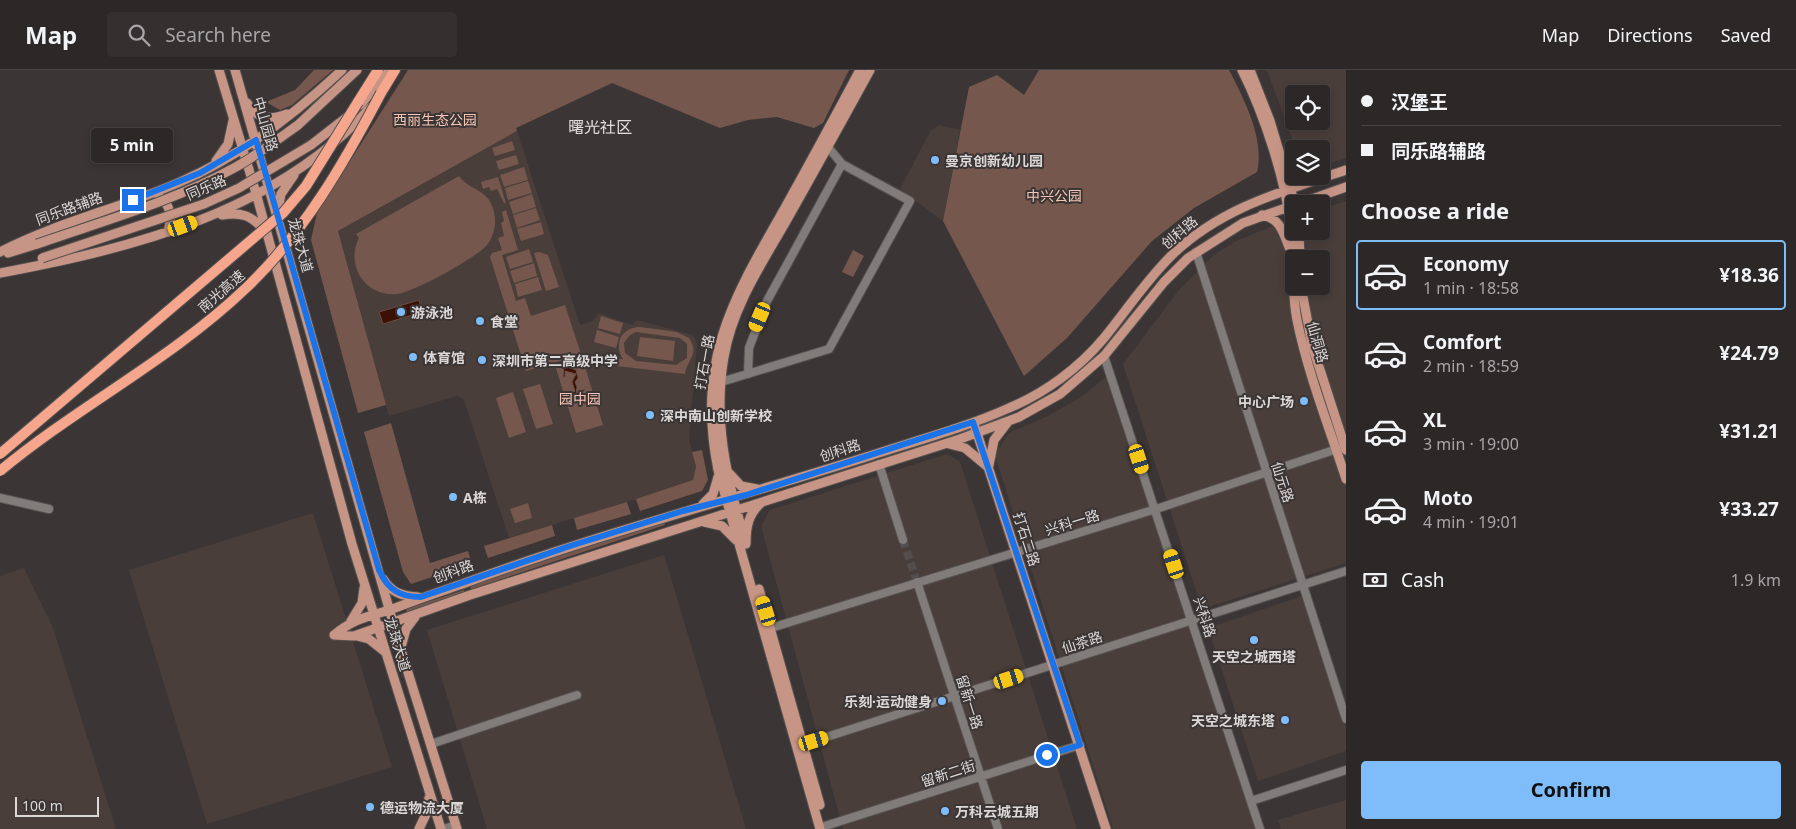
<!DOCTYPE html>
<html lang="en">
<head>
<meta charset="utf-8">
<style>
  body { margin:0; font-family:"Noto Sans","Noto Sans SC",sans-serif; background:#343030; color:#f1f3f6; height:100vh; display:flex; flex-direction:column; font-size:19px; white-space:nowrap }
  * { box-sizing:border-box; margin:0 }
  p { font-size:16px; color:#a6a6a8 }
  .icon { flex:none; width:28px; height:28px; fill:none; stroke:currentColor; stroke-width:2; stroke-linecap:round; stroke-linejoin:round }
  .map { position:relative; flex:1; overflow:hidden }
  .side { display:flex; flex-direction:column; background:#2c2828; width:450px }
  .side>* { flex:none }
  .guide { display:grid; align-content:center; height:110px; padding:0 15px; background:#2c2828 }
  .controls { position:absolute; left:1285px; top:15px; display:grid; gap:10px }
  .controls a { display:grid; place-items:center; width:45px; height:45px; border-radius:5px; background:#2c2828; box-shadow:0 2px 8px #0003,0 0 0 1px #484445; font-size:25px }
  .scale { position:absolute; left:15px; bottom:12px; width:84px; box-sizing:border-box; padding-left:5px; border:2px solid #dbd8d7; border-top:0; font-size:14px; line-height:18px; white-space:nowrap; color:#dbd8d7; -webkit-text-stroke:4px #3b3635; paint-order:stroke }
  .end { position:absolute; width:22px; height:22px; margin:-11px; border:6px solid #1a73e8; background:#fff; box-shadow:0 0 0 2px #fff }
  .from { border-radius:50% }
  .bubble { position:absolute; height:35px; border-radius:5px; background:#2c2828; box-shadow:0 2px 8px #0003,0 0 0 1px #484445; font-size:16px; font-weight:700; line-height:35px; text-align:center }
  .car { position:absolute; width:15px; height:30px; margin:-15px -8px; border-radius:6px; box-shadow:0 0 4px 1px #0007; background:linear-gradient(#f5c518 24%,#345 0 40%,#f5c518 0 76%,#345 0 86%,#f5c518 0) }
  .guide b { display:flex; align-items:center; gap:18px; height:48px; font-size:19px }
  .guide b+b { border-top:1px solid #484445 }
  .guide i { width:12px; height:12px; background:#f1f3f6 }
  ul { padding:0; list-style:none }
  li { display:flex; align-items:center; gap:15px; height:70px; margin:0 10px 8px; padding:0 5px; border:2px solid transparent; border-radius:5px }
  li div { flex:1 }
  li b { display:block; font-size:19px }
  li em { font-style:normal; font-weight:700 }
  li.selected { border-color:#7fbdfa }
  li>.icon { width:45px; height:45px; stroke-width:1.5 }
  h2 { padding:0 15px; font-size:22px; line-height:60px }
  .pay { display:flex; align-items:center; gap:12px; height:55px; padding:0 15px; font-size:19px }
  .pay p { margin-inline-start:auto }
  .primary-button { display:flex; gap:10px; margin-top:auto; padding:10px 15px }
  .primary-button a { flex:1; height:58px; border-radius:5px; background:#7fbdfa; color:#111; font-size:20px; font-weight:700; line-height:58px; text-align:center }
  header { display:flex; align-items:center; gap:30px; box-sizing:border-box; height:70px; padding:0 25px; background:#2c2828; border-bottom:1px solid #484445 }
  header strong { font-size:24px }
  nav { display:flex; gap:28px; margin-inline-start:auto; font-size:18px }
  .search { width:350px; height:45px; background:#343030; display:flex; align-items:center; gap:12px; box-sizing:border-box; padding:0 18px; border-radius:5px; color:#a6a6a8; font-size:19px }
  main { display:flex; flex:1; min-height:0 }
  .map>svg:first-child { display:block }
  .built { fill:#493e3a; fill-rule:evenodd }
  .green { fill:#76574d; fill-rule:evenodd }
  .water { fill:#3b1104; stroke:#6b4d43 }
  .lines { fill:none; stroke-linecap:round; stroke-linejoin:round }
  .minor-tunnel { stroke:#534e4d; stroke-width:8; stroke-dasharray:8 4; stroke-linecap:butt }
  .minor-casing { stroke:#565251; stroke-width:10 }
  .major-casing { stroke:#565251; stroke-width:11 }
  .highway-casing { stroke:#565251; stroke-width:12 }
  .minor { stroke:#817c7a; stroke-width:8 }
  .major { stroke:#c79585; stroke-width:9 }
  .highway { stroke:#f5a68c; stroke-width:10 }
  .major-bridge-casing { stroke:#565251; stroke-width:11; stroke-linecap:butt }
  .highway-bridge-casing { stroke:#565251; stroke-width:12; stroke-linecap:butt }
  .major-bridge { stroke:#c79585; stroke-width:9 }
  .highway-bridge { stroke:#f5a68c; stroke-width:10 }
  .route { stroke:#1a73e8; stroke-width:6 }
  .poi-dot { fill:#7fbdfa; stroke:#3b3635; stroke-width:2 }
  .labels { text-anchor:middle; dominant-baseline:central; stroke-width:4; stroke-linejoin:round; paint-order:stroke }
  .park-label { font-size:14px; fill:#f5c5b5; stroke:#3b3635 }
  .street-label { font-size:14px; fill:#dbd8d7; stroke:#3b3635 }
  .poi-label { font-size:14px; font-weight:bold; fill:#dbd8d7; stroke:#3b3635; text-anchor:start }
  .quarter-label { font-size:16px; fill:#e2dcda; stroke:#3b3635 }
</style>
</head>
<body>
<header>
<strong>Map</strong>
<div class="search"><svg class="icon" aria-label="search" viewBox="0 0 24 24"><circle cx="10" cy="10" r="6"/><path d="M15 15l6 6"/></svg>Search here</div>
<nav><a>Map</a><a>Directions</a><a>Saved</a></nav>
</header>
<main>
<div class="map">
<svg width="1346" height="759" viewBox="0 0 1346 759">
  <rect width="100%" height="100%" fill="#3b3635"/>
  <!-- built -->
  <path class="built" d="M1267 0H1346V88L1321 96V79H1296ZM1294 24H1321V51H1294Z
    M939 55 960 60 943 151 900 119 931 60Z
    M517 61 580 255 593 251 599 243 632 255 637 250 693 265 697 273 689 369 696 397 693 410 689 413 509 468 464 330 457 326 389 346 338 161Z
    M1346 131V493L1202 539 1123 294 1179 220 1214 185 1236 171 1285 151 1294 161H1321V139ZM1294 189H1321V216H1294Z
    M1106 307 1256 759H1113L995 385 1009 363 1048 346 1081 327Z
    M947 384 960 392 1077 759H843L761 456 770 440Z
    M313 443 392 697 207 754 129 500Z
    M664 485 746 759H487L427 560Z
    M24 498 53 558 116 759H0V506Z
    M1302 526 1346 657V681L1258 711 1208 558Z
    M1346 730V759H1281L1278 750Z"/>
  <!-- green -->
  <path class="green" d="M314 0H333L292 35 280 40 266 32 295 20Z
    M408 0H849L823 53 814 58 777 47 748 50 720 58 612 13 516 58 517 61 338 161 386 335 358 343 311 170 317 143Z
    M1039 0H1229C1244 29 1265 69 1257 102L1194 138 1152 171 1067 268 1024 306 943 151 969 17 997 5 1024 25Z
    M512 71 515 80 495 86 492 78Z
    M516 85 519 94 499 100 496 91Z
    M524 97 528 110 504 117 500 105Z
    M459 106C469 121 489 118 494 142 497 153 494 166 487 175 476 188 414 222 397 224 365 227 345 195 359 168L356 164Z
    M498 107 506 133H504L497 119 491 121 489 117 483 119 481 112Z
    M528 111 532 123 508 130 505 118Z
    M532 124 536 137 513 144 509 132Z
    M536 138 540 150 517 158 513 145Z
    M506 140 518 180 502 185 516 231 525 228 531 246 565 235 580 281 577 286 526 301 490 187 492 183 502 180 498 168 504 166 501 153 504 151 502 142Z
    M541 152 544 164 521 171 517 159Z
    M529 179 533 192 510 199 506 187Z
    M853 180 864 186 853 207 842 202Z
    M539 182 548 185 559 217 546 221 534 183Z
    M534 193 537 206 514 213 510 201Z
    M538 207 542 220 518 227 515 214Z
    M601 246 623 253 620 264 598 258Z
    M640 257 677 262 689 268C700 284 687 290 685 304L617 296V289H623C613 274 622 257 640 257ZM636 262 680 268 687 274V288L676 295 636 291 625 283 624 273 630 265Z
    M597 260 619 267 616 278 594 272Z
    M640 267 675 271 673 291 637 286Z
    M573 289 581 290 584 294 603 355 576 363 555 295Z
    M540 314 553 354 536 359 523 319Z
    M513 322 526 362 509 368 496 328Z
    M391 353 430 493 468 481 472 494 411 514 403 502 364 362Z
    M702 380 708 410 702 421 640 441 636 429 693 410 696 397 692 382Z
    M627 432 631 444 577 460 574 448Z
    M528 433 532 448 515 453 510 439Z
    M664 452 665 455 471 519 470 517 492 507Z
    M552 455 555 466 488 488 484 476Z
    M464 520 465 523 407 543 406 539Z"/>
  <!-- water -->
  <path class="water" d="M419 230 422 242 383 254 379 242Z
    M564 296 576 300 578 308 575 312 577 317 576 323 585 319 581 325 582 327 588 328V331L575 332V328L571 325 575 321 572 312 576 304 565 301V307H563Z"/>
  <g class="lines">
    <!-- minor-tunnel -->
    <path class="minor-tunnel" d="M903 470 917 512"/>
    <!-- minor casing -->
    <g class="minor-casing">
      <path id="minor" d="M1196 182 1346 649
        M1104 286 1260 759
        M748 304 749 278 767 231 842 94
        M721 312 829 279 910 131 842 94 828 77
        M879 394 903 470
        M0 428 49 439
        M917 512 998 759
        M768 553 771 558 1156 439 1346 376
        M431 674 577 625
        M799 678 814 671 1346 501
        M1251 731 1346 700
        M825 756 1080 675
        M444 759 456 755"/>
    </g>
    <!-- major casing -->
    <g class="major-casing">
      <path id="major" d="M219 0 256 123 352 474 441 759
        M235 0 400 577 457 759
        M1242 0C1264 44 1286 110 1291 159 1294 189 1291 220 1297 250 1308 304 1329 357 1346 409
        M1250 0 1270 51 1295 134
        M247 33C257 49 270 51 287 44
        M360 35 390 0
        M298 55 357 0
        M311 75 347 47
        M216 91 228 74 233 51
        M1300 106 1316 109
        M159 127C172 136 172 148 168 162
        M1298 134 1346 117
        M278 140 281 124 294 105
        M222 145C242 142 251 145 265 161
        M1262 145C1280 148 1283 162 1289 177
        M1299 161 1300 189
        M0 182C58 152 121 138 180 112 241 86 294 45 342 0
        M8 183 37 174
        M0 203C134 178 276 142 371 37
        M1301 216 1312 275 1346 380
        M975 357 1106 759
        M949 374 965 378 988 397
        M989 395 994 370 1007 353
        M729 403 741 416 757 419
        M703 434 713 424 718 407
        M704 452 722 456 736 470
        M744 466C726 407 713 348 724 287 732 238 761 195 785 153 814 102 842 51 870 0
        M746 474C746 457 748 444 762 432
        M383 509C392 523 402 526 418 527
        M759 519 820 735
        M351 551 362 533 364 518
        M334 565C356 547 369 547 395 538 418 529 442 521 465 513 595 465 730 430 863 388 911 372 962 359 1009 338 1045 323 1079 298 1104 268 1127 240 1147 209 1173 184 1222 137 1284 121 1346 100
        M334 565 354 566 470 525 960 369 1019 347 1060 324 1104 286 1164 212 1188 188 1243 153 1294 135
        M357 566 369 569 384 581
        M401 577 406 559 415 547
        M419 759 427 742 429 728
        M820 759 718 400C696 288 733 229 786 136 811 91 836 45 860 0"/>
    </g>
    <!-- highway casing -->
    <g class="highway-casing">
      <path id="highway" d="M381 23 395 0
        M358 32 378 0"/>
    </g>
    <!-- minor -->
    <use href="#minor" class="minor"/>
    <!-- major -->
    <use href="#major" class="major"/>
    <!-- highway -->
    <use href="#highway" class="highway"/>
    <!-- major-bridge casing -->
    <g class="major-bridge-casing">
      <path id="major-bridge" d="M37 174C103 151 172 132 234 98 256 86 277 70 298 55
        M42 188 204 134 239 118 311 75"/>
    </g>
    <!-- highway-bridge casing -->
    <g class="highway-bridge-casing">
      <path id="highway-bridge" d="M0 384 283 143 306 116 358 32
        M0 401C78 336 172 289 246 218 304 163 344 93 381 23"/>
    </g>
    <!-- major-bridge -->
    <use href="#major-bridge" class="major-bridge"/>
    <!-- highway-bridge -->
    <use href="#highway-bridge" class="highway-bridge"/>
  </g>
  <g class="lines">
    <!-- route -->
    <path class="route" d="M133 130 200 103 256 70 379 500C388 520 400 527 421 527L570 476 683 441 746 425 973 352 1080 675 1047 685"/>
  </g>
  <!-- markers -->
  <g class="poi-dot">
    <circle cx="935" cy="90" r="5"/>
    <circle cx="401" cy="242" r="5"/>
    <circle cx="480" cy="251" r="5"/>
    <circle cx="413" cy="287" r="5"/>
    <circle cx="482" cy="290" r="5"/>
    <circle cx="1304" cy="331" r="5"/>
    <circle cx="650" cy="345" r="5"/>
    <circle cx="453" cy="427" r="5"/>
    <circle cx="1254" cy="570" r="5"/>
    <circle cx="942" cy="631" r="5"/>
    <circle cx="1285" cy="650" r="5"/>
    <circle cx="370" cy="737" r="5"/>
    <circle cx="945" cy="741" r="5"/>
  </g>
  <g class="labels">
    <!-- park labels -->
    <g class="park-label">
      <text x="435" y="49">西丽生态公园</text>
      <text x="1054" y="125">中兴公园</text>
      <text x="580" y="328">园中园</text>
    </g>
    <!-- street labels -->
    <g class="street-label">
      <text transform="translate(266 54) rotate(74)">中山园路</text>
      <text transform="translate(206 117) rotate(-23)">同乐路</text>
      <text transform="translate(69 138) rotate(-20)">同乐路辅路</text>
      <text transform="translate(1179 162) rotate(-40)">创科路</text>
      <text transform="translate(301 175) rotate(74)">龙珠大道</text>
      <text transform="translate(221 221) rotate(-41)">南光高速</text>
      <text transform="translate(1318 272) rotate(74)">仙洞路</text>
      <text transform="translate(704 292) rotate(-80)">打石一路</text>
      <text transform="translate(840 380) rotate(-18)">创科路</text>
      <text transform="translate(1283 412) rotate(72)">仙元路</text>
      <text transform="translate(1072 452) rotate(-17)">兴科一路</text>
      <text transform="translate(1027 469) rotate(72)">打石二路</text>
      <text transform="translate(453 501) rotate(-20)">创科路</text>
      <text transform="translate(1205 547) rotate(72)">兴科路</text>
      <text transform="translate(1082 572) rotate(-18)">仙茶路</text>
      <text transform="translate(398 574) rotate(73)">龙珠大道</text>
      <text transform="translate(970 632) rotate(72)">留新一路</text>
      <text transform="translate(948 703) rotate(-18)">留新二街</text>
    </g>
    <!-- poi labels -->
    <g class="poi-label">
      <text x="945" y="90">曼京创新幼儿园</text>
      <text x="411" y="242">游泳池</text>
      <text x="490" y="251">食堂</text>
      <text x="423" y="287">体育馆</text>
      <text x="492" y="290">深圳市第二高级中学</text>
      <text x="1294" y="331" text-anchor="end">中心广场</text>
      <text x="660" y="345">深中南山创新学校</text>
      <text x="463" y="427">A栋</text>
      <text x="1254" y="586" text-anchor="middle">天空之城西塔</text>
      <text x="932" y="631" text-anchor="end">乐刻·运动健身</text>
      <text x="1275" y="650" text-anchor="end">天空之城东塔</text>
      <text x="380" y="737">德运物流大厦</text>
      <text x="955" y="741">万科云城五期</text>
    </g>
    <!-- quarter labels -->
    <g class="quarter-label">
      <text x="600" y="57">曙光社区</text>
    </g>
  </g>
</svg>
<div class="controls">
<a><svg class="icon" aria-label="locate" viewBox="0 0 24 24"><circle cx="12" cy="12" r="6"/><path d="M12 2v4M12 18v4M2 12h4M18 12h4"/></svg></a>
<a><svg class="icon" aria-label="layers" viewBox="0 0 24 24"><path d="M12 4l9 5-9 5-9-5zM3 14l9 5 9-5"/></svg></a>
<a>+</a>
<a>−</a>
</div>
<div class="scale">100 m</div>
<i class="end from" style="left:1047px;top:685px"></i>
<i class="end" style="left:133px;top:130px"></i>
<div class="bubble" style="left:91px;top:58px;width:82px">5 min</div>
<i class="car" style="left:183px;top:156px;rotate:70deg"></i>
<i class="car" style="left:760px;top:247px;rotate:203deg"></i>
<i class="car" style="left:1139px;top:389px;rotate:162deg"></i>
<i class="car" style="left:1174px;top:494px;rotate:342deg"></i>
<i class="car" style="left:766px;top:541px;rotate:343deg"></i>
<i class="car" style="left:1009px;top:609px;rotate:72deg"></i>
<i class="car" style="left:814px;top:671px;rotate:73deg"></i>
</div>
<section class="side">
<div class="guide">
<b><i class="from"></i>汉堡王</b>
<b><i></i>同乐路辅路</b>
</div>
<h2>Choose a ride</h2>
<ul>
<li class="selected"><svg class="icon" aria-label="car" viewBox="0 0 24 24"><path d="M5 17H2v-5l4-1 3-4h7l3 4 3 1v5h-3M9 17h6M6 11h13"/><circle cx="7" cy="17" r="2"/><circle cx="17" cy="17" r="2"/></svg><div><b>Economy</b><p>1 min · 18:58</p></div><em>¥18.36</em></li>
<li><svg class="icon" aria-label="car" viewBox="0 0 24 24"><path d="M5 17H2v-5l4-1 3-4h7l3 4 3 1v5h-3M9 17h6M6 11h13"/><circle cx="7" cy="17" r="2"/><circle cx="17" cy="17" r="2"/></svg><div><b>Comfort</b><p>2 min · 18:59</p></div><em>¥24.79</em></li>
<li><svg class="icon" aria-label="car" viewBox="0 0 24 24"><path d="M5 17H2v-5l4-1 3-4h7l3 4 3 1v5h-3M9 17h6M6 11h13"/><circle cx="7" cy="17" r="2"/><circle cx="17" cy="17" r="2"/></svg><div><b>XL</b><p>3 min · 19:00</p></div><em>¥31.21</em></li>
<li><svg class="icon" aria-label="car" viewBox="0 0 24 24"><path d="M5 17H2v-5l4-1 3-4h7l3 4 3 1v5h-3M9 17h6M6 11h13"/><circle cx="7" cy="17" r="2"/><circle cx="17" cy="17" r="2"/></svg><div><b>Moto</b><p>4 min · 19:01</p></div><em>¥33.27</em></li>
</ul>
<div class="pay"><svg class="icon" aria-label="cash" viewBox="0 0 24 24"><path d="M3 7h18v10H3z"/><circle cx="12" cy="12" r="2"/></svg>Cash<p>1.9 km</p></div>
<div class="primary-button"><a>Confirm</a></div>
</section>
</main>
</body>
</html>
